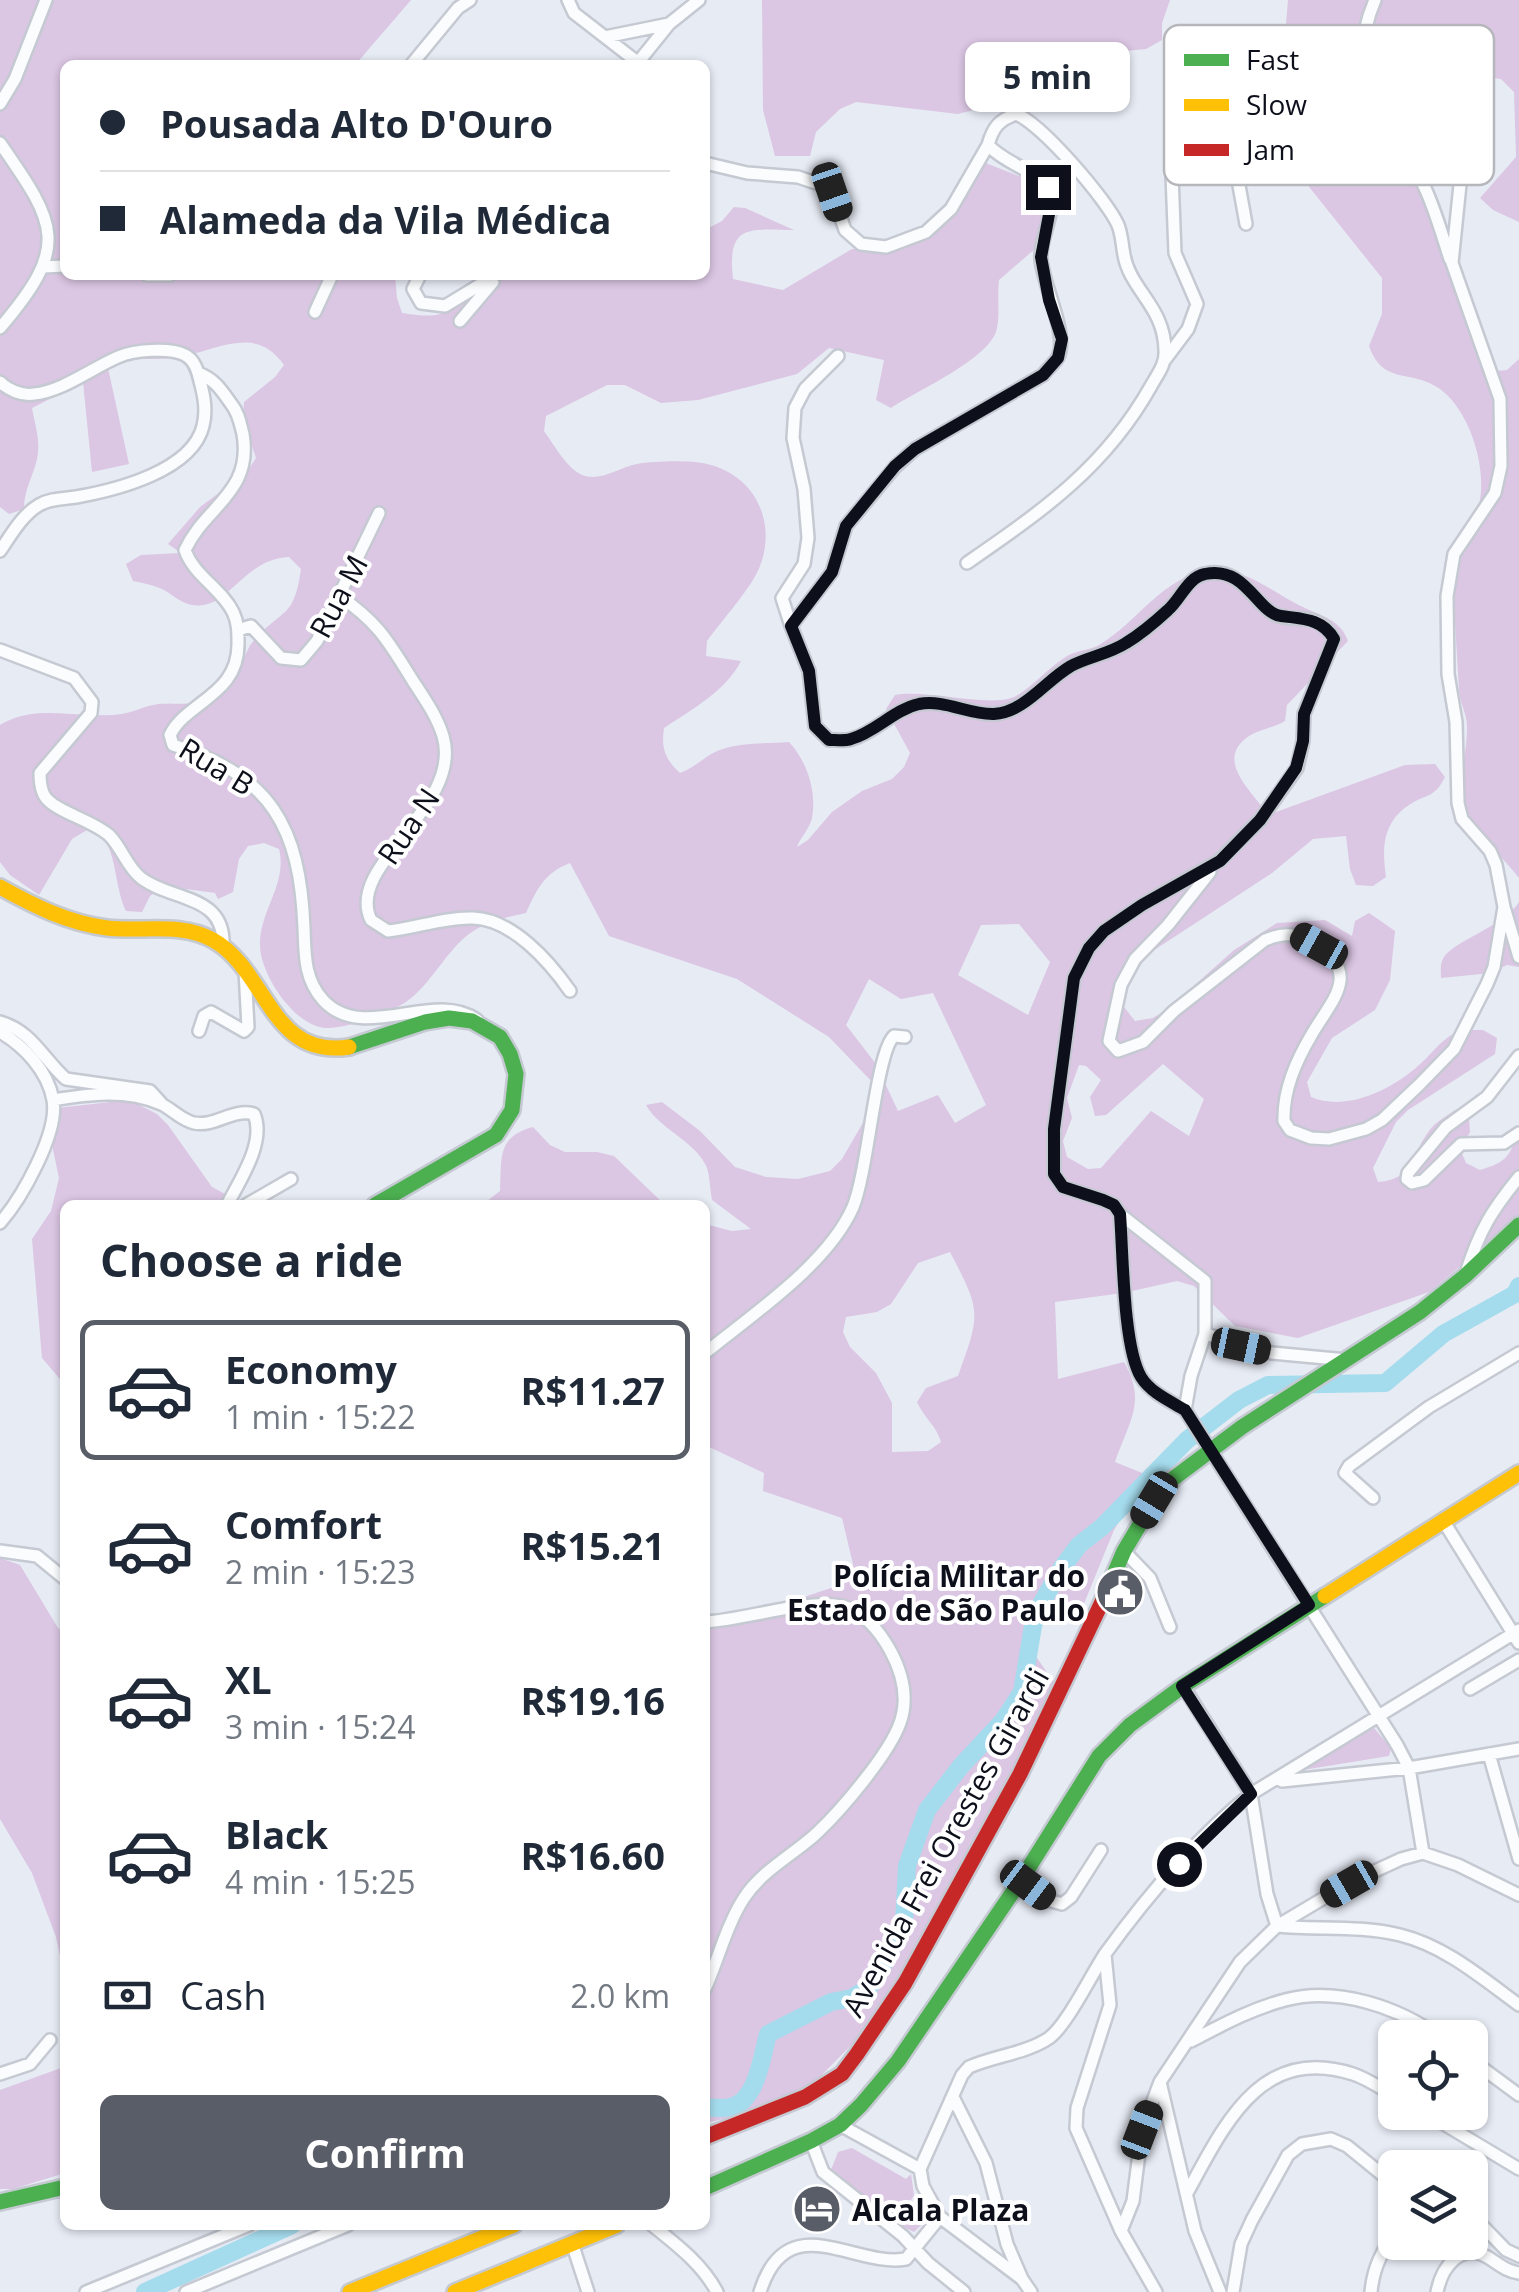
<!DOCTYPE html>
<html lang="en">
<head>
<meta charset="utf-8">
<style>
  body { margin:0; font-family:"Open Sans",sans-serif; background:#f6f6f7; color:#1f2937; height:100vh; display:flex; flex-direction:column; font-size:38px; white-space:nowrap }
  * { box-sizing:border-box; margin:0 }
  p { font-size:32px; color:#747a83 }
  .icon { flex:none; width:55px; height:55px; fill:none; stroke:currentColor; stroke-width:2; stroke-linecap:round; stroke-linejoin:round }
  .map { position:relative; flex:1; overflow:hidden }
  .sheet { position:absolute; left:60px; top:1200px; width:650px; height:1030px; display:flex; flex-direction:column; background:#fff; border-radius:15px; box-shadow:0 2px 8px #0004 }
  .sheet>* { flex:none }
  .hud { position:absolute; left:60px; top:60px; width:650px; height:220px; border-radius:15px; box-shadow:0 2px 8px #0004; display:grid; align-content:center; height:220px; padding:0 40px; background:#fff }
  .fabs { position:absolute; left:1378px; top:2020px; display:grid; gap:20px }
  .fabs a { display:grid; place-items:center; width:110px; height:110px; border-radius:15px; background:#fff; box-shadow:0 2px 8px #0004; font-size:50px }
  .end { position:absolute; width:45px; height:45px; margin:-22px; border:12px solid #0d101b; background:#fff; box-shadow:0 0 0 5px #fff }
  .from { border-radius:50% }
  .bubble { position:absolute; height:70px; border-radius:15px; background:#fff; box-shadow:0 2px 8px #0004; font-size:32px; font-weight:700; line-height:70px; text-align:center }
  .car { position:absolute; width:30px; height:60px; margin:-30px -15px; border-radius:12px; box-shadow:0 0 8px 2px #0007; background:linear-gradient(#222 24%,#8ab4d8 0 40%,#222 0 76%,#8ab4d8 0 86%,#222 0) }
  .hud b { display:flex; align-items:center; gap:35px; height:95px; font-size:38px }
  .hud b+b { border-top:2px solid #e0e1e3 }
  .hud i { width:25px; height:25px; background:#1f2937 }
  ul { padding:0; list-style:none }
  li { display:flex; align-items:center; gap:30px; height:140px; margin:0 20px 15px; padding:0 20px; border:5px solid transparent; border-radius:15px }
  li div { flex:1 }
  li b { display:block; font-size:38px }
  li em { font-style:normal; font-weight:700 }
  li.on { border-color:#595d67 }
  li>.icon { width:90px; height:90px; stroke-width:1.5 }
  h2 { padding:0 40px; font-size:45px; line-height:120px }
  .pay { display:flex; align-items:center; gap:25px; height:110px; padding:0 40px; font-size:38px }
  .pay p { margin-inline-start:auto }
  .cta { display:flex; gap:20px; margin-top:auto; padding:20px 40px }
  .cta a { flex:1; height:115px; border-radius:15px; background:#595d67; color:#fff; font-size:40px; font-weight:700; line-height:115px; text-align:center }
  .map>svg:first-child { display:block }
  .green { fill:#dbc6e3; fill-rule:evenodd }
  .lines { fill:none; stroke-linecap:round; stroke-linejoin:round }
  .river { stroke:#a5dced; stroke-width:18 }
  .street-casing { stroke:#c5c9d2; stroke-width:16 }
  .fast-casing { stroke:#c5c9d2; stroke-width:20 }
  .slow-casing { stroke:#c5c9d2; stroke-width:20 }
  .jam-casing { stroke:#c5c9d2; stroke-width:20 }
  .street { stroke:#fbfcfd; stroke-width:11 }
  .fast { stroke:#4caf50; stroke-width:15 }
  .slow { stroke:#ffc107; stroke-width:15 }
  .jam { stroke:#c62828; stroke-width:15 }
  .route { stroke:#0d101b; stroke-width:12 }
  .labels { text-anchor:middle; dominant-baseline:central; stroke-width:8; stroke-linejoin:round; paint-order:stroke }
  .street-label { font-size:30px; fill:#0d101b; stroke:#fff }
  .poi-label { font-size:30px; font-weight:bold; fill:#0d101b; stroke:#fff; text-anchor:end }
  .key { fill:#fff; stroke:#b6b7bb; stroke-width:2.5 }
  .key-label { font-size:28px; fill:#0d101b }
</style>
</head>
<body>
<div class="map">
<svg width="1519" height="2292" viewBox="0 0 1519 2292">
  <rect width="100%" height="100%" fill="#e7ebf4"/>
  <!-- green -->
  <path class="green" d="M0 0H411L355 65H65V275H395L397 298 402 313C448 320 442 313 475 290 484 284 495 281 505 276L705 275V230L722 221 734 207 745 208 794 230C748 229 727 224 733 279L783 290 852 249H884L930 236 954 214 978 160 1024 178 1038 187 1047 200V217L1036 248 999 280C997 296 1000 313 997 328 992 358 916 391 891 408L876 400 884 360 829 348 797 374 698 400 661 403 625 385H607L546 416 544 431C555 446 568 471 585 476 601 481 621 467 637 464 657 461 688 460 707 464 755 475 777 522 760 566 751 589 722 620 707 641L706 656 741 661C725 692 692 709 664 728 661 748 665 759 680 773 697 767 706 754 723 749 743 742 768 744 789 742 807 761 817 792 812 818 810 828 800 838 797 847L808 840 832 812 862 791 892 779 904 767 910 753 886 709 895 695C929 689 990 709 1016 696 1033 686 1047 669 1064 658 1074 650 1088 651 1099 645 1143 619 1169 564 1227 571 1251 574 1274 592 1295 603 1316 615 1340 617 1348 641L1287 705 1285 721C1273 728 1260 729 1249 736 1213 760 1253 792 1268 815L1405 765 1435 764 1445 777C1434 799 1427 793 1409 805 1382 823 1382 849 1386 877L1373 886 1356 885 1350 869 1346 836 1313 839 1272 873 1139 960 1126 990 1124 1007 1135 1021 1153 1018 1169 1008 1234 950 1277 923 1325 920 1352 936 1355 921 1369 913 1395 931 1390 980 1375 1010 1332 1038 1307 1082 1311 1097C1346 1112 1391 1090 1418 1066 1429 1057 1440 1041 1453 1034 1462 1029 1473 1030 1483 1030L1497 1038 1495 1054 1408 1110 1396 1122 1373 1168 1378 1182C1415 1179 1410 1156 1429 1131 1435 1122 1447 1116 1455 1110L1469 1117 1470 1132 1460 1149 1466 1163 1480 1170C1507 1162 1509 1157 1519 1131V1218L1429 1292 1298 1338 1235 1326 1194 1286 1177 1281 1123 1293 1055 1302 1058 1379 1124 1362C1147 1402 1129 1421 1115 1462L1147 1475 1114 1530 1081 1611 1046 1610 1039 1623 1035 1655 1055 1684 971 1865 864 2032 813 2084 753 2113 705 2123V1630L843 1584 853 1564 842 1518 763 1491 764 1473 705 1445V1224L732 1231 751 1229 712 1200C710 1190 710 1177 707 1168 696 1141 660 1130 646 1105L662 1102 700 1131 735 1167 766 1177 798 1179 830 1171 842 1159 875 1102 876 1086 829 1037 737 979 609 936 570 863C544 873 537 889 526 913 502 918 481 923 463 939 443 957 429 986 406 1002 391 1012 345 1029 327 1028 297 1027 269 985 262 959 251 918 289 888 279 849L264 843 248 846 239 859 233 892 218 899 215 893 164 886 150 896 142 912 126 911C114 885 118 859 102 834L87 830 72 839 39 895 10 875 0 862V725C36 702 82 720 122 714 135 712 146 705 159 704 179 703 204 706 221 696 241 684 240 654 256 638 284 608 294 618 301 569L289 557C242 559 229 611 192 605 181 603 173 595 164 590 154 585 143 583 133 581L126 564 141 555 181 553 168 544 200 507 247 472 256 458 243 418 244 402 275 377 284 365C257 326 221 348 185 356 160 361 131 358 106 359L129 464 92 472 83 382 32 408C35 425 41 442 37 459 33 477 24 489 24 509L9 514 0 507ZM1019 924 1050 962 1028 1015 958 975 981 925ZM869 979 901 999 933 993 986 1105 955 1123 938 1095 898 1111 876 1064 846 1025ZM1163 1064 1204 1099 1189 1136 1151 1111 1101 1168 1088 1169 1067 1157 1063 1141 1072 1118 1067 1098 1079 1065 1086 1066 1101 1080 1090 1097 1095 1116 1106 1115ZM950 1252C981 1311 981 1313 958 1376L926 1388 917 1402C924 1418 936 1425 941 1442L928 1451 892 1452V1403L876 1373 850 1347 843 1332 846 1317 877 1312 891 1304 918 1263Z
    M762 0H1170L1162 23V40L1146 49 1095 54 1031 81 985 107 958 114 856 102 840 109 816 132 810 156H775L763 110Z
    M1288 0H1519V222L1493 210 1480 198 1516 157 1514 92 1501 79 1448 72 1432 77 1422 107 1391 123 1405 147 1495 371 1507 370 1519 359V878C1502 856 1472 830 1464 803 1457 779 1468 751 1467 726 1467 713 1459 702 1459 689 1456 643 1454 597 1450 550 1459 537 1476 521 1479 505 1488 468 1469 407 1437 387 1408 369 1383 385 1369 346L1382 314V278L1298 173 1291 131 1284 48Z
    M1519 902V967L1507 965 1491 973 1441 978C1441 972 1440 967 1442 961 1449 941 1502 929 1519 902Z
    M129 1100 157 1114 168 1125 212 1187 246 1205H65V1385L42 1358 32 1239 51 1211 59 1178 51 1140 57 1108Z
    M533 1127 550 1145 565 1152H597L614 1156 665 1205H482L500 1191C502 1159 496 1137 533 1127Z
    M0 1558 20 1565 58 1628 65 1632V2173L13 2189H0V2090L61 2068 63 1970 56 1937 32 1873 0 1819Z
    M1374 1728 1391 1748 1389 1756 1303 1770Z
    M852 2148 906 2179 911 2174 914 2195 910 2202 919 2210 923 2223 914 2232 899 2225 831 2170 838 2152Z"/>
  <g class="lines">
    <!-- river -->
    <path class="river" d="M705 2108C713 2107 723 2109 731 2107 757 2101 762 2056 768 2034L831 2002 852 1998 869 1987 878 1975 904 1923 907 1866 927 1810 961 1766 1003 1721 1022 1692 1033 1626 1040 1606 1061 1569 1079 1545 1102 1527 1187 1440 1239 1400 1268 1385 1385 1383 1443 1334 1515 1294 1519 1286
      M145 2292 292 2225"/>
    <!-- street casing -->
    <g class="street-casing">
      <path id="street" d="M568 0 574 13 636 61
        M1375 0C1339 83 1392 119 1424 186 1435 209 1442 235 1450 259
        M605 37 669 24
        M411 65 458 8 470 0
        M636 65 669 24 699 0
        M0 104 15 79 46 0
        M1459 106 1462 165 1452 263 1500 399 1501 466 1495 493 1454 554 1447 596 1448 674 1456 722 1458 803 1462 819 1490 851 1496 865 1504 907 1519 957
        M0 143C58 226 70 246 0 328
        M705 163 747 173 798 177 819 184 832 192 845 230 861 244 886 247 926 232 951 209 988 145
        M43 267 65 266
        M147 275H170
        M420 275 413 289 421 303 445 306 496 275
        M315 312 332 275
        M460 321 493 282
        M1164 361 1188 329 1197 304 1175 253 1172 175 1181 153 1230 154 1234 158 1246 224
        M198 373C215 379 222 391 232 405 239 414 240 423 243 434 253 493 205 506 185 550 194 576 221 588 233 612 238 622 238 632 238 643 239 695 187 701 170 735L173 745C271 775 300 827 304 928 305 954 304 979 323 1000 363 1044 433 989 477 1020
        M0 382C8 390 22 396 34 394 63 391 92 368 118 357 133 350 170 347 185 355 195 360 198 372 200 381 204 396 207 410 203 426 192 471 116 490 76 497 63 499 51 498 39 505 22 515 11 535 0 551
        M967 563C1042 511 1105 468 1151 386 1157 375 1166 364 1165 351 1165 307 1130 290 1124 255 1122 245 1122 235 1118 225 1107 200 1041 123 1016 114 999 120 993 127 988 145 1005 164 1042 173 1049 190 1058 209 1039 238 1041 259 1043 285 1069 336 1058 357 1055 363 1047 369 1043 375L915 449 895 467 846 526 832 572 791 626 809 671 815 726 829 740C836 740 845 741 852 739 876 732 893 710 919 704 944 699 969 715 994 714 1025 712 1045 681 1071 666 1088 657 1109 654 1127 643 1141 634 1155 622 1168 610 1180 599 1188 577 1205 574 1241 566 1251 601 1274 614 1294 624 1317 609 1334 639L1304 714 1303 741 1297 768 1260 820 1219 861 1142 905 1104 931 1089 948 1074 978 1054 1129V1174L1063 1187 1103 1200 1114 1205 1120 1214C1123 1252 1123 1347 1141 1377 1151 1393 1170 1401 1185 1410
        M338 595C379 623 388 641 413 681 424 698 437 716 443 736 464 807 344 865 371 920L388 931C416 928 445 917 473 918 512 919 549 961 570 991
        M791 626 782 598 804 564 808 538 804 489 793 438 795 408 805 389 838 356
        M238 630 251 626 281 658 301 660 317 641 379 513
        M0 650 74 678 92 702 91 713 40 773C40 782 41 795 49 801 61 813 91 820 109 835 122 848 127 867 141 878 171 901 225 894 223 945
        M1210 872 1168 925 1135 959 1121 985 1109 1041 1118 1051 1143 1042 1174 1011 1265 940C1284 932 1297 933 1315 944 1363 973 1331 1001 1312 1034 1296 1061 1283 1090 1284 1121L1290 1130 1311 1138 1329 1139 1366 1129 1382 1120 1419 1085 1454 1049 1487 984 1494 967 1504 907
        M0 1022C32 1031 43 1059 66 1079L150 1091 161 1103
        M199 1031 204 1016 211 1012 244 1031 248 1027 245 971
        M0 1032C24 1046 48 1071 53 1100 59 1133 21 1199 0 1223
        M1519 1056 1487 1097 1446 1127 1408 1173 1407 1179 1412 1183 1424 1180 1461 1144 1504 1143 1519 1133
        M53 1100C89 1094 126 1089 161 1104 172 1109 181 1120 194 1123 216 1127 232 1108 254 1114 266 1142 240 1180 227 1205
        M246 1205 291 1179
        M1120 1214 1205 1281V1334L1191 1376 1185 1410 1397 1745 1409 1768 1423 1853
        M1466 1273C1479 1231 1492 1210 1519 1177
        M1205 1334 1272 1353 1347 1360
        M705 1353C753 1314 828 1264 853 1207 868 1172 876 1052 894 1036L905 1037
        M1373 1498 1345 1473 1349 1466 1429 1407 1519 1353
        M1444 1522 1519 1643
        M0 1551 37 1556 65 1579
        M1124 1551 1150 1578 1170 1627
        M705 1622C745 1620 804 1599 841 1606 862 1609 880 1632 890 1650 902 1672 909 1698 900 1723 889 1754 842 1809 818 1832 795 1854 762 1870 744 1898 727 1924 718 1960 705 1989
        M1183 1686 1251 1794 1267 1894 1277 1926
        M1470 1689 1519 1660
        M1489 1754 1519 1859
        M1282 1781 1409 1768 1519 1749
        M1021 1880 1048 1900 1062 1904 1071 1897 1101 1850
        M1277 1926C1317 1930 1360 1925 1400 1935 1445 1946 1482 1978 1519 2005
        M1105 1955 1110 2005 1077 2108 1076 2128 1121 2231 1156 2292
        M1191 2041C1222 2025 1251 2009 1285 2000 1337 1986 1399 2007 1441 2038
        M1470 2059 1519 2095
        M0 2074 30 2064 50 2040
        M1160 2082 1195 2231 1220 2292
        M954 2099 986 2163 1007 2244 1022 2279
        M1424 2112 1519 2169
        M840 2125 920 2169
        M811 2141 823 2172 903 2236 928 2263 964 2292
        M920 2169 962 2075 969 2067C994 2056 1027 2053 1049 2038 1067 2025 1091 1975 1105 1954 1147 1896 1195 1839 1251 1794L1519 1630
        M1187 2193C1224 2126 1260 2044 1353 2074 1368 2079 1382 2089 1395 2096
        M1470 2213 1506 2250 1519 2256
        M940 2217 1022 2279 1031 2292
        M652 2225C677 2245 702 2264 717 2292
        M1121 2231 1133 2201 1142 2130 1160 2082 1240 1962 1277 1926 1349 1883 1401 1859 1423 1853 1458 1865 1519 1895
        M572 2243 588 2292
        M86 2292 249 2225
        M186 2292 348 2225
        M760 2292C787 2205 854 2268 906 2259L940 2217 923 2186 920 2169
        M1233 2292 1241 2244 1252 2220 1288 2155 1302 2144 1331 2139 1347 2146 1395 2185
        M1371 2292C1373 2270 1380 2252 1395 2235
        M1437 2292C1442 2266 1462 2241 1489 2258 1500 2265 1506 2271 1519 2273"/>
    </g>
    <!-- fast casing -->
    <g class="fast-casing">
      <path id="fast" d="M349 1047 425 1022 449 1018 472 1021 500 1037 510 1054 516 1074 512 1110 496 1135 375 1205
        M1102 1602 1124 1551 1155 1499 1174 1478 1242 1427 1420 1312 1465 1276 1519 1225
        M705 2188 811 2141 840 2125 861 2105 898 2061 1021 1880 1099 1756 1130 1725 1183 1686 1325 1596
        M0 2202 65 2187"/>
    </g>
    <!-- slow casing -->
    <g class="slow-casing">
      <path id="slow" d="M0 887C34 906 68 923 107 928 142 932 181 922 213 940 268 971 270 1059 349 1047
        M1325 1596 1519 1473
        M350 2292 514 2225
        M455 2292 617 2225"/>
    </g>
    <!-- jam casing -->
    <g class="jam-casing">
      <path id="jam" d="M705 2137 805 2097 842 2074 857 2054 905 1983 1020 1774 1102 1602"/>
    </g>
    <!-- street -->
    <use href="#street" class="street"/>
    <!-- fast -->
    <use href="#fast" class="fast"/>
    <!-- slow -->
    <use href="#slow" class="slow"/>
    <!-- jam -->
    <use href="#jam" class="jam"/>
  </g>
  <g class="lines">
    <!-- route -->
    <path class="route" d="M1048 187 1052 199 1041 257 1049 300 1062 339 1058 358 1043 375 915 449 895 466 846 526 832 572 791 626 809 671 815 726 829 740C836 740 845 741 851 739 876 732 893 710 919 704 944 699 969 715 994 714 1025 712 1045 681 1071 666 1088 657 1109 654 1126 643 1141 634 1155 622 1168 610 1180 600 1188 577 1205 574 1246 565 1257 613 1281 616 1302 619 1322 618 1334 639L1304 714 1303 741 1296 768 1260 820 1220 861 1142 905 1104 931 1089 948 1074 978 1054 1129V1174L1063 1187 1103 1200 1114 1205 1120 1214C1123 1252 1123 1347 1141 1377 1151 1393 1170 1401 1185 1410L1309 1605 1182 1686 1251 1794 1179 1864"/>
  </g>
  <!-- icons -->
  <defs>
    <g id="civic-disc" transform="scale(2.5)"><circle r="9.5" fill="#595d67" stroke="#fff"/><path d="M-.6-6.5H3V-4.5H.6V-3L4-1V1h2V6H-6V1h2V-1L-.6-3ZM-1.2 2.5V6h2.4V2.5Z" fill="#fff"/></g>
    <g id="hotel-disc" transform="scale(2.5)"><circle r="9.5" fill="#595d67" stroke="#fff"/><path d="M-6-4.5h1.5V1H6V5H4.5V3h-9V5H-6ZM-4 0a1.8 1.8 0 1 1 3.6 0ZM.5 0V-2.5h3Q6-2.5 6 0Z" fill="#fff"/></g>
  </defs>
  <g fill-rule="evenodd">
    <use href="#civic-disc" x="1120" y="1592"/>
    <use href="#hotel-disc" x="817" y="2209"/>
  </g>
  <g class="labels">
    <!-- street labels -->
    <g class="street-label">
      <text transform="translate(338 596) rotate(-62)">Rua M</text>
      <text transform="translate(217 766) rotate(31)">Rua B</text>
      <text transform="translate(408 826) rotate(-56)">Rua N</text>
      <text transform="translate(945 1842) rotate(-61)">Avenida Frei Orestes Girardi</text>
    </g>
    <!-- poi labels -->
    <g class="poi-label">
      <text x="1085" y="1575">Polícia Militar do<tspan x="1085" dy="34">Estado de São Paulo</tspan></text>
      <text x="852" y="2209" text-anchor="start">Alcala Plaza</text>
    </g>
  </g>
  <!-- legend -->
  <rect x="1164" y="25" width="330" height="160" rx="15" class="key"/>
  <rect x="1184" y="54" width="45" height="12" fill="#4caf50"/>
  <rect x="1184" y="99" width="45" height="12" fill="#ffc107"/>
  <rect x="1184" y="144" width="45" height="12" fill="#c62828"/>
  <g class="key-label">
    <text x="1246" y="70">Fast</text>
    <text x="1246" y="115">Slow</text>
    <text x="1246" y="160">Jam</text>
  </g>
</svg>
<div class="fabs">
<a><svg class="icon" aria-label="locate" viewBox="0 0 24 24"><circle cx="12" cy="12" r="6"/><path d="M12 2v4M12 18v4M2 12h4M18 12h4"/></svg></a>
<a><svg class="icon" aria-label="layers" viewBox="0 0 24 24"><path d="M12 4l9 5-9 5-9-5zM3 14l9 5 9-5"/></svg></a>
</div>
<i class="end from" style="left:1179px;top:1864px"></i>
<i class="end" style="left:1048px;top:187px"></i>
<div class="bubble" style="left:965px;top:42px;width:165px">5 min</div>
<i class="car" style="left:832px;top:192px;rotate:161deg"></i>
<i class="car" style="left:1319px;top:946px;rotate:299deg"></i>
<i class="car" style="left:1241px;top:1346px;rotate:102deg"></i>
<i class="car" style="left:1154px;top:1500px;rotate:211deg"></i>
<i class="car" style="left:1349px;top:1884px;rotate:240deg"></i>
<i class="car" style="left:1028px;top:1885px;rotate:127deg"></i>
<i class="car" style="left:1142px;top:2130px;rotate:21deg"></i>
<div class="hud">
<b><i class="from"></i>Pousada Alto D'Ouro</b>
<b><i></i>Alameda da Vila Médica</b>
</div>
<section class="sheet">
<h2>Choose a ride</h2>
<ul>
<li class="on"><svg class="icon" aria-label="car" viewBox="0 0 24 24"><path d="M5 17H2v-5l4-1 3-4h7l3 4 3 1v5h-3M9 17h6M6 11h13"/><circle cx="7" cy="17" r="2"/><circle cx="17" cy="17" r="2"/></svg><div><b>Economy</b><p>1 min · 15:22</p></div><em>R$11.27</em></li>
<li><svg class="icon" aria-label="car" viewBox="0 0 24 24"><path d="M5 17H2v-5l4-1 3-4h7l3 4 3 1v5h-3M9 17h6M6 11h13"/><circle cx="7" cy="17" r="2"/><circle cx="17" cy="17" r="2"/></svg><div><b>Comfort</b><p>2 min · 15:23</p></div><em>R$15.21</em></li>
<li><svg class="icon" aria-label="car" viewBox="0 0 24 24"><path d="M5 17H2v-5l4-1 3-4h7l3 4 3 1v5h-3M9 17h6M6 11h13"/><circle cx="7" cy="17" r="2"/><circle cx="17" cy="17" r="2"/></svg><div><b>XL</b><p>3 min · 15:24</p></div><em>R$19.16</em></li>
<li><svg class="icon" aria-label="car" viewBox="0 0 24 24"><path d="M5 17H2v-5l4-1 3-4h7l3 4 3 1v5h-3M9 17h6M6 11h13"/><circle cx="7" cy="17" r="2"/><circle cx="17" cy="17" r="2"/></svg><div><b>Black</b><p>4 min · 15:25</p></div><em>R$16.60</em></li>
</ul>
<div class="pay"><svg class="icon" aria-label="cash" viewBox="0 0 24 24"><path d="M3 7h18v10H3z"/><circle cx="12" cy="12" r="2"/></svg>Cash<p>2.0 km</p></div>
<div class="cta"><a>Confirm</a></div>
</section>
</div>
</body>
</html>
